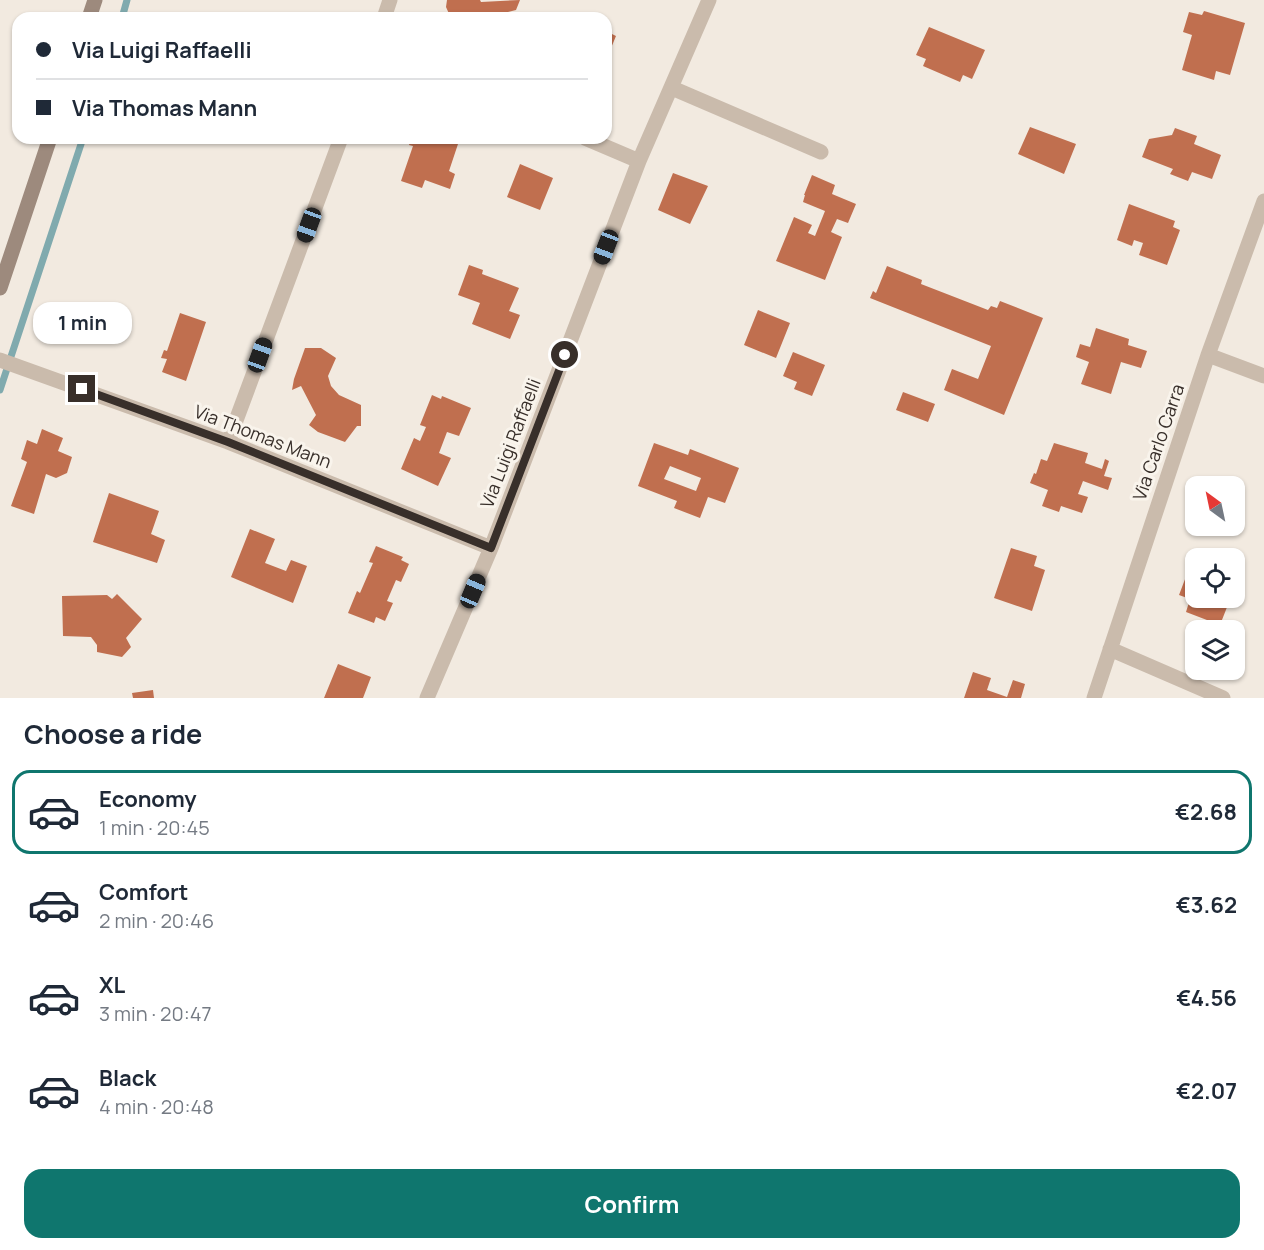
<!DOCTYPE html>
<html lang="en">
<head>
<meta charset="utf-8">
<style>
  body { margin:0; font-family:Manrope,sans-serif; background:#f6f6f7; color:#1f2937; height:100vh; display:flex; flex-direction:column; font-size:22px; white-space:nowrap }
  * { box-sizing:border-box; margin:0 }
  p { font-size:20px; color:#747a83 }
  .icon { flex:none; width:33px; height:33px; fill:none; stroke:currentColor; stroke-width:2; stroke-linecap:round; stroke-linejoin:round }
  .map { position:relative; height:698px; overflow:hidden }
  .details { display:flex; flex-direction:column; background:#fff; flex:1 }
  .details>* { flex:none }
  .top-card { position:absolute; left:12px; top:12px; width:600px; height:132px; border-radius:18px; box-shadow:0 2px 4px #0004; display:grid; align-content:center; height:132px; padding:0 24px; background:#fff }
  .needle { width:39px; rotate:327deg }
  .fabs { position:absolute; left:1185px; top:476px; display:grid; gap:12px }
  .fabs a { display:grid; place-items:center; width:60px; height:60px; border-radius:12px; background:#fff; box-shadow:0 2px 4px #0004; font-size:30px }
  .end { position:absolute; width:27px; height:27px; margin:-14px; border:8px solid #382f2a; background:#fff; box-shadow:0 0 0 3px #fff }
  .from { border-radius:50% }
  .bubble { position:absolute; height:42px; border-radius:18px; background:#fff; box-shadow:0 2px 4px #0004; font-size:20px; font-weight:700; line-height:42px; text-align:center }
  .car { position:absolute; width:18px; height:36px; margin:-18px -9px; border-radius:8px; box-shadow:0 0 4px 2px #0007; background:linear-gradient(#222 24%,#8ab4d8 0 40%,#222 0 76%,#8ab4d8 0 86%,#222 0) }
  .top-card b { display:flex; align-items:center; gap:21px; height:57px; font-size:22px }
  .top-card b+b { border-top:2px solid #e0e1e3 }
  .top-card i { width:15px; height:15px; background:#1f2937 }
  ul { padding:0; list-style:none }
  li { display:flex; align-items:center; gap:18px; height:84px; margin:0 12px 9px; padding:0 12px; border:3px solid transparent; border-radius:18px }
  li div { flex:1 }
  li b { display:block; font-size:22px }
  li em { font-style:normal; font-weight:700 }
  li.on { border-color:#0f766e }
  li>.icon { width:54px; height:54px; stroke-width:1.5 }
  h2 { padding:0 24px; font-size:27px; line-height:72px }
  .action { display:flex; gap:12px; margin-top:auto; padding:12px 24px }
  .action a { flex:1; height:69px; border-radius:18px; background:#0f766e; color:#fff; font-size:24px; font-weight:700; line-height:69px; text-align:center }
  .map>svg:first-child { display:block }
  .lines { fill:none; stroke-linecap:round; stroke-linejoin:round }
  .stream { stroke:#80aaae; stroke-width:7 }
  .building { fill:#c06f4f; fill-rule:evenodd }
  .street { stroke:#cabbac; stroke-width:15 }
  .secondary { stroke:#9d8a7d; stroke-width:15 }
  .route { stroke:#382f2a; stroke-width:8 }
  .labels { text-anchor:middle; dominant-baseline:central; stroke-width:6; stroke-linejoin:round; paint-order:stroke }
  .street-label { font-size:18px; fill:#382f2a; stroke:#f9f4ec }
</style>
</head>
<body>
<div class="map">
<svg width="1264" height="698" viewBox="0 0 1264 698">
  <rect width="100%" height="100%" fill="#f2eae0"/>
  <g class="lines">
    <!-- stream -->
    <path class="stream" d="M122 18 127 0
      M0 390 83 138"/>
  </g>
  <!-- building -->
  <path class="building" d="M447 0H480L481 2 520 0 516 10 483 18H454L450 16 446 7Z
    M1204 11 1245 23 1230 75 1216 71 1214 80 1182 70 1192 35 1183 32 1189 12 1202 15Z
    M929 27 985 50 972 79 963 75 960 82 923 66 926 59 916 55Z
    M606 31 616 36 606 60Z
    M1030 127 1076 144 1064 174 1018 154Z
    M1175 128 1197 136 1194 144 1221 155 1212 179 1192 172 1188 181 1170 174 1173 169 1142 157 1149 139 1172 135Z
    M411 138H441L458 144 449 171 455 174 450 189 425 180 422 188 401 181 413 146 409 145Z
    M520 164 553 178 540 210 507 197Z
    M673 173 708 186 690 224 658 210Z
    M812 175 835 185 832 194 856 204 848 223 837 219 831 232 842 237 825 280 776 261 794 217 812 225 808 233 815 236 825 211 803 202 805 195H804Z
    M1129 204 1175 221 1173 227 1180 230 1167 265 1139 255 1143 243 1134 240 1132 246 1117 240Z
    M469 265 483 270 482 274 519 288 509 311 520 315 510 339 472 324 480 303 458 295Z
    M887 266 922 280 921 284 988 310 991 306 997 308 1000 301 1043 318 1004 415 944 390 952 369 978 379 991 346 870 298 873 291 876 293Z
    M758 310 790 323 776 358 744 345Z
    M180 313 206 322 186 381 162 372 167 359 161 358 164 350 167 351Z
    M1096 328 1129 339 1128 345 1147 351 1141 368 1121 362 1111 394 1081 384 1089 362 1076 357 1080 344 1090 347Z
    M305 348H321L336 358 328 376 331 386 339 395 361 405V426H357L345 442 318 432 309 425 316 415 301 386 292 390 294 379Z
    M793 352 825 365 812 396 794 389 797 382 783 376Z
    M903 392 935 404 928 422 896 410Z
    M432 395 441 399 442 396 471 408 459 436 447 432 439 453 451 458 438 486 401 469 414 438 420 441 426 427 420 425Z
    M42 429 63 438 58 451 72 457 67 473 56 478 46 474 34 514 11 506 27 462 21 459 27 440 37 444Z
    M654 443 688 455 690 449 739 468 725 503 708 497 700 518 674 508 677 501 638 486ZM670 466 701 478 696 491 664 479Z
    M1054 443 1088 453 1085 463 1102 469 1105 459 1109 461 1104 476 1112 478 1108 490 1083 481 1078 494 1088 497 1082 513 1061 506 1059 512 1042 506 1048 490 1030 483 1034 473 1036 474 1041 459 1047 461Z
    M109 493 159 511 151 534 165 540 157 563 93 542Z
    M250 529 275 539 265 563 286 571 291 560 307 566 293 603 231 577Z
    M376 546 403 557 401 560 409 564 401 582 396 580 387 601 393 603 385 621 376 617 374 623 348 613 357 591 360 593 373 563 369 562Z
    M1011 548 1037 556 1034 566 1045 570 1032 611 994 598Z
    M1234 564 1240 567 1235 582H1234Z
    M1187 574 1196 578V597H1231L1220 625 1186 612 1190 599 1179 595Z
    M117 594 142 619 126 638 131 647 122 657 97 652V645L91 637 63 636 62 596 107 595 112 599Z
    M338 664 371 677 363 698H324Z
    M973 672 991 678 987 690 1007 697 1013 680 1025 684 1021 698H964Z
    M153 690 154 698H133L132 693Z"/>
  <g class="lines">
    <!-- street -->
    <path class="street" d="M384 18 390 0
      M672 88 821 152
      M585 138 639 161
      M1208 355 1264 376
      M0 360 228 442 491 548
      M228 442 341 138
      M1110 649 1223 698
      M427 698 491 548 639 161 709 0
      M1094 698 1208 355 1264 201"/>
    <!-- secondary -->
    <path class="secondary" d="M89 18 95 0
      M0 288 50 138"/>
  </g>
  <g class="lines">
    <!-- route -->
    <path class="route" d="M82 389 228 442 491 548 565 355"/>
  </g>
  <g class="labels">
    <!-- street labels -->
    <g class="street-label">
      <text transform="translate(263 436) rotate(21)">Via Thomas Mann</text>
      <text transform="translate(1158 442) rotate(-71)">Via Carlo Carra</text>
      <text transform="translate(510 443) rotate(-69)">Via Luigi Raffaelli</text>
    </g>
  </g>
</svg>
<div class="fabs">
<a><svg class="needle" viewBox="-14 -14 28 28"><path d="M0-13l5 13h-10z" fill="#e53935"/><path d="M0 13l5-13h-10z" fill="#747a83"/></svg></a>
<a><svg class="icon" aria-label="locate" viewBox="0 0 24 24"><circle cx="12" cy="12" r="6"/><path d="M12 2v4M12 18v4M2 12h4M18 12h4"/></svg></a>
<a><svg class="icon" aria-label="layers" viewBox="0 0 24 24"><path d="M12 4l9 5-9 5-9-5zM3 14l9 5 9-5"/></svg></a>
</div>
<i class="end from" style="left:565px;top:355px"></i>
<i class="end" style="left:82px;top:389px"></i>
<div class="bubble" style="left:33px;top:302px;width:99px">1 min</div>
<i class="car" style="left:309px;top:225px;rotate:200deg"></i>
<i class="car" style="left:606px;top:247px;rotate:201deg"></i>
<i class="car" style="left:260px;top:355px;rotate:20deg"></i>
<i class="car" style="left:473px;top:591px;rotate:23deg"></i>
<div class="top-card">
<b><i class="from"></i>Via Luigi Raffaelli</b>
<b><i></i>Via Thomas Mann</b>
</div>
</div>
<section class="details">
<h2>Choose a ride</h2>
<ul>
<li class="on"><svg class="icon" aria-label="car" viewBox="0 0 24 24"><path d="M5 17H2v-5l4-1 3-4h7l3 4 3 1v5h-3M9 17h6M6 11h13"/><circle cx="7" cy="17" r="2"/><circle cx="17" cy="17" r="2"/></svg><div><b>Economy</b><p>1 min · 20:45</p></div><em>€2.68</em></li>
<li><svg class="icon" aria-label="car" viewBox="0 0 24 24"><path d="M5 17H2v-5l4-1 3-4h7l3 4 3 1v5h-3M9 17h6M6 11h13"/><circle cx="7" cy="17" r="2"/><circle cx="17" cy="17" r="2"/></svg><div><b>Comfort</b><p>2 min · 20:46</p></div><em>€3.62</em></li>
<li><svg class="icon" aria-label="car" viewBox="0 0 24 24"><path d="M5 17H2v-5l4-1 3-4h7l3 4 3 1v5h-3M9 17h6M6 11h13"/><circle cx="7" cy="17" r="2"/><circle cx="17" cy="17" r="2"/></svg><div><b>XL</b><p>3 min · 20:47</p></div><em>€4.56</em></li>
<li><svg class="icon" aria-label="car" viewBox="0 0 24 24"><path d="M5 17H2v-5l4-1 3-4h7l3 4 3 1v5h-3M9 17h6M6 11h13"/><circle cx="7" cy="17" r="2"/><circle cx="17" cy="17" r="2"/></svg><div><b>Black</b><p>4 min · 20:48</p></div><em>€2.07</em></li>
</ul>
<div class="action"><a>Confirm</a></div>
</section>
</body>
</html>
